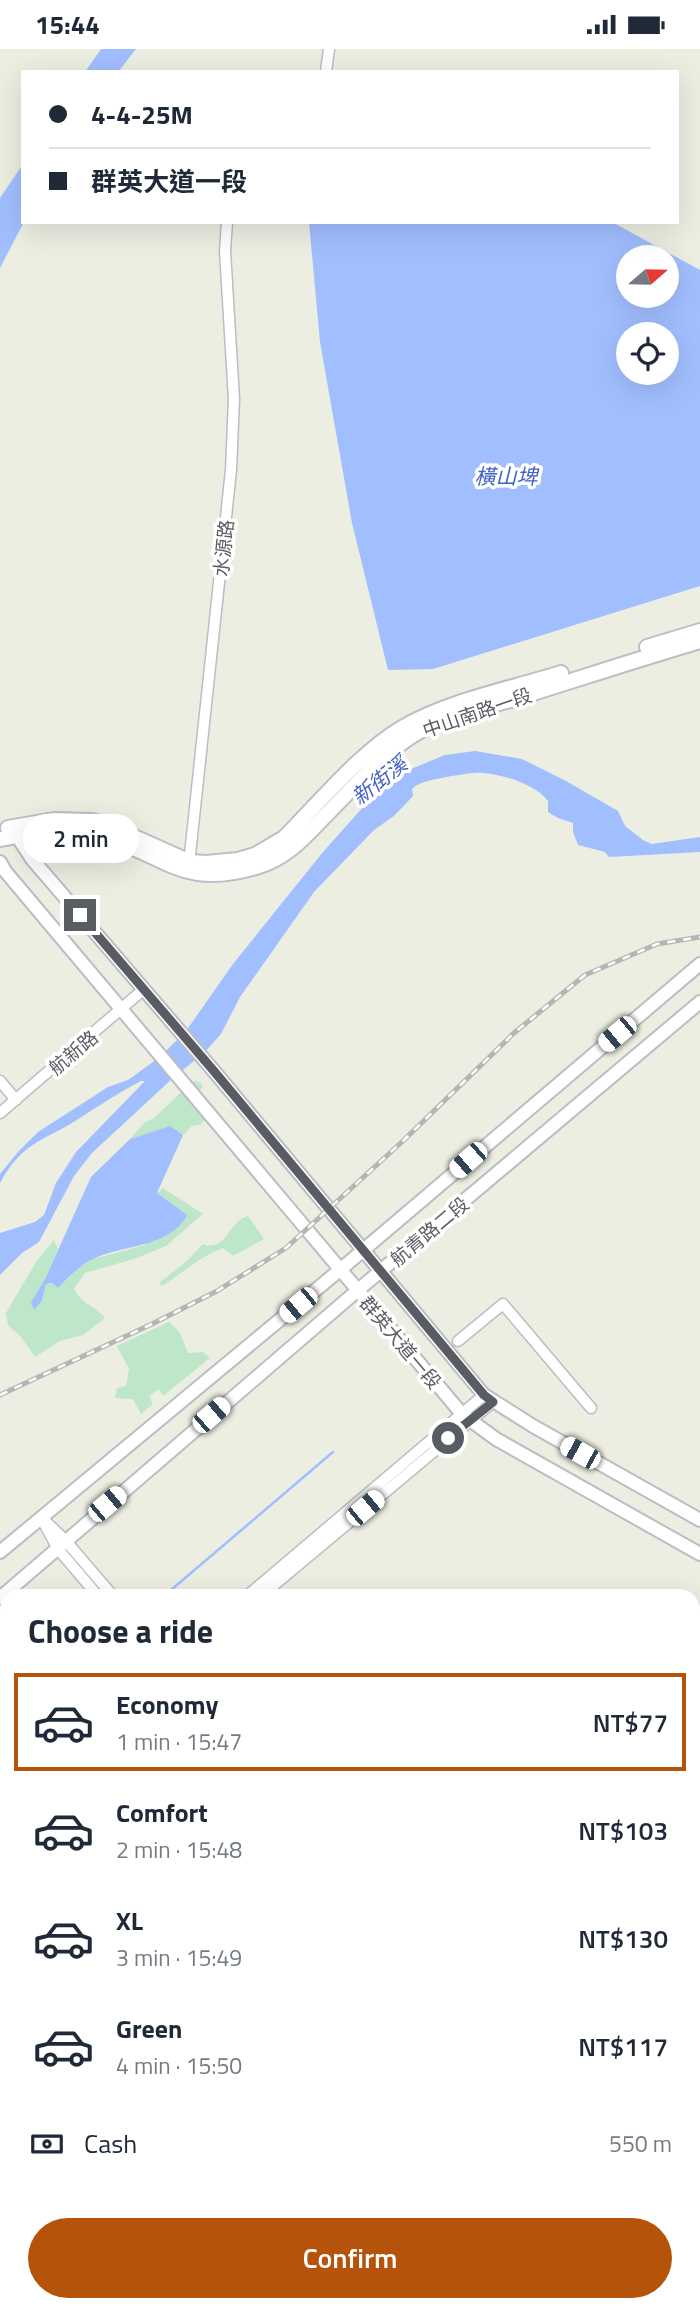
<!DOCTYPE html>
<html lang="en">
<head>
<meta charset="utf-8">
<style>
  body { margin:0; font-family:"Titillium Web","Noto Sans TC",sans-serif; background:#f2f2f3; color:#1f2937; height:100vh; display:flex; flex-direction:column; font-size:26px; white-space:nowrap }
  * { box-sizing:border-box; margin:0 }
  p { font-size:23px; color:#747a83 }
  .icon { flex:none; width:38px; height:38px; fill:none; stroke:currentColor; stroke-width:2; stroke-linecap:round; stroke-linejoin:round }
  .map { position:relative; flex:1; overflow:hidden }
  .sheet { position:absolute; left:0px; top:1540px; width:700px; height:723px; display:flex; flex-direction:column; background:#fff; border-radius:21px 21px 0 0; box-shadow:0 7px 28px #0002 }
  .sheet>* { flex:none }
  .guide { position:absolute; left:21px; top:21px; width:658px; height:154px; border-radius:0px; box-shadow:0 7px 28px #0002; display:grid; align-content:center; height:154px; padding:0 28px; background:#fff }
  .needle { width:46px; rotate:70deg }
  .fabs { position:absolute; left:616px; top:196px; display:grid; gap:14px }
  .fabs a { display:grid; place-items:center; width:63px; height:63px; border-radius:50%; background:#fff; box-shadow:0 7px 28px #0002; font-size:35px }
  .end { position:absolute; width:32px; height:32px; margin:-16px; border:9px solid #5a5c63; background:#fff; box-shadow:0 0 0 4px #fff }
  .from { border-radius:50% }
  .bubble { position:absolute; height:49px; border-radius:24px; background:#fff; box-shadow:0 7px 28px #0002; font-size:23px; font-weight:600; line-height:49px; text-align:center }
  .car { position:absolute; width:21px; height:42px; margin:-21px -10px; border-radius:9px; box-shadow:0 0 5px 2px #0007; background:linear-gradient(#fff 24%,#345 0 40%,#fff 0 76%,#345 0 86%,#fff 0) }
  .guide b { display:flex; align-items:center; gap:24px; height:66px; font-size:26px }
  .guide b+b { border-top:2px solid #e0e1e3 }
  .guide i { width:18px; height:18px; background:#1f2937 }
  ul { padding:0; list-style:none }
  li { display:flex; align-items:center; gap:21px; height:98px; margin:0 14px 10px; padding:0 14px; border:4px solid transparent; border-radius:0px }
  li div { flex:1 }
  li b { display:block; font-size:26px }
  li em { font-style:normal; font-weight:600 }
  li.active { border-color:#b45309 }
  li>.icon { width:63px; height:63px; stroke-width:1.5 }
  h2 { padding:0 28px; font-size:32px; line-height:84px }
  .pay { display:flex; align-items:center; gap:18px; height:77px; padding:0 28px; font-size:26px }
  .pay p { margin-inline-start:auto }
  .action { display:flex; gap:14px; margin-top:auto; padding:14px 28px }
  .action a { flex:1; height:80px; border-radius:42px; background:#b45309; color:#fff; font-size:28px; font-weight:600; line-height:80px; text-align:center }
  .status { display:flex; justify-content:space-between; align-items:center; height:49px; padding:0 35px; background:#fff; direction:ltr }
  .status svg { height:19px; fill:currentColor }
  .map>svg:first-child { display:block }
  .green { fill:#bee6c8 }
  .water { fill:#a1beff; fill-rule:evenodd }
  .lines { fill:none; stroke-linecap:round; stroke-linejoin:round }
  .stream { stroke:#a1beff; stroke-width:2.5 }
  .minor-casing { stroke:#bcbdc4; stroke-width:13 }
  .tertiary-casing { stroke:#bcbdc4; stroke-width:16 }
  .secondary-casing { stroke:#bdbec6; stroke-width:18 }
  .minor { stroke:#fff; stroke-width:10 }
  .tertiary { stroke:#fff; stroke-width:12 }
  .secondary { stroke:#fff; stroke-width:14 }
  .rail-casing { stroke:#b5b5b6; stroke-width:5 }
  .rail { stroke:#fff; stroke-width:2.5; stroke-dasharray:8; stroke-linecap:butt }
  .route { stroke:#5a5c63; stroke-width:9 }
  .labels { text-anchor:middle; dominant-baseline:central; stroke-width:7; stroke-linejoin:round; paint-order:stroke }
  .street-label { font-size:19px; fill:#5a5c63; stroke:#fff }
  .water-label { font-size:21px; font-style:italic; fill:#4261c4; stroke:#fff }
</style>
</head>
<body>
<div class="status"><b>15:44</b><svg viewBox="0 0 49 12"><path d="M0 12V9h3v3zM5 12V6h3v6zM10 12V3h3v9zM15 12V0h3v12zM26 1h20v11H26zM47 4h2v5h-2z"/></svg></div>
<div class="map">
<svg width="700" height="2262" viewBox="0 0 700 2262">
  <rect width="100%" height="100%" fill="#edeee2"/>
  <!-- green -->
  <path class="green" d="M193 1032 200 1033 203 1038 195 1046 207 1068 200 1076 192 1077 183 1086 170 1077 130 1090 145 1073 154 1069Z
    M163 1139 203 1165 166 1197 137 1209 85 1224 74 1240C84 1258 93 1254 105 1269L83 1286 60 1292 35 1308 21 1288 8 1276 6 1264 36 1213 54 1191 58 1200 45 1230 31 1253 42 1252 46 1235 52 1234 58 1239 79 1219 93 1210 145 1196 157 1144Z
    M248 1167 264 1190 233 1207 223 1199C200 1207 183 1224 162 1237L159 1234 187 1212 203 1195C226 1204 229 1171 248 1167Z
    M169 1273 179 1282 188 1304 203 1303 210 1309 163 1347 159 1340 149 1347 153 1355 141 1365 133 1350 115 1349 117 1339 126 1337 129 1320 117 1297Z"/>
  <!-- water -->
  <path class="water" d="M101 0H136L118 23H85Z
    M23 115 24 173 0 219V149Z
    M309 173H612L700 221V537L433 620 388 621 352 474 320 293ZM628 208H667V247H628ZM628 285H667V324H628Z
    M475 702 522 710 566 732 618 762 625 777 643 791 652 795 700 788V803L609 808 605 803 578 796 573 783V774L558 769 548 763V752C535 735 504 726 484 724 470 723 455 727 441 729 429 732 421 732 412 740L413 747 394 767 374 781 314 843 240 948 221 985 204 1004 174 1028 92 1104 74 1127 39 1193 22 1204 0 1226V1184L35 1173 44 1166 56 1134 76 1103 145 1032H141C120 1043 100 1056 80 1069 43 1093 24 1091 0 1134V1125L17 1104 38 1083 108 1038 128 1031 160 1008 186 982 233 915 323 803 381 738 399 725 445 706Z
    M170 1077 183 1086 157 1144 187 1166C171 1199 119 1196 91 1211 78 1218 68 1229 58 1239L52 1234 46 1235 42 1252 34 1261 31 1253 45 1230 91 1128 130 1090Z
    M700 1773V1858L693 1850V1774Z
    M7 1939V1993L0 1985V1945Z
    M0 1989 7 1997V2024L0 2030Z
    M0 2225 7 2234V2256H26L32 2262H2L0 2259Z"/>
  <g class="lines">
    <!-- stream -->
    <path class="stream" d="M164 1547 333 1403
      M0 1734 7 1733"/>
    <!-- minor casing -->
    <g class="minor-casing">
      <path id="minor" d="M326 23 329 0
        M189 815 231 421 234 350 225 202 227 173
        M0 1032 16 1051
        M0 1064 144 940
        M458 1292 503 1255 591 1359
        M42 1469 65 1491 113 1547
        M45 1476 58 1500 98 1547
        M247 1547 484 1346
        M261 1547 493 1353
        M693 1618 700 1612
        M693 1643 700 1637
        M693 1965 700 1960
        M433 2256 438 2262
        M55 2262 64 2256
        M344 2262 351 2256"/>
    </g>
    <!-- tertiary casing -->
    <g class="tertiary-casing">
      <path id="tertiary" d="M13 781 32 810 213 1021 484 1346 533 1377 700 1471
        M0 813 5 822 462 1365 496 1390 700 1505
        M0 1503 341 1220 700 915
        M0 1549 358 1241 700 953"/>
    </g>
    <!-- secondary casing -->
    <g class="secondary-casing">
      <path id="secondary" d="M647 598 700 582
        M8 779 54 771 92 772 107 776 190 813 206 814 238 811 255 806 284 789C319 754 361 703 402 679 447 652 511 640 561 624
        M0 790C41 783 63 777 105 789 167 806 182 840 256 818 285 810 303 790 323 769 350 742 381 706 413 686 444 667 483 659 517 649 578 630 639 610 700 592"/>
    </g>
    <!-- minor -->
    <use href="#minor" class="minor"/>
    <!-- tertiary -->
    <use href="#tertiary" class="tertiary"/>
    <!-- secondary -->
    <use href="#secondary" class="secondary"/>
    <!-- rail casing -->
    <g class="rail-casing">
      <path id="rail" d="M0 1346 152 1275 217 1242 286 1199 404 1091 514 984 585 926 657 895 700 888"/>
    </g>
    <!-- rail -->
    <use href="#rail" class="rail"/>
  </g>
  <g class="lines">
    <!-- route -->
    <path class="route" d="M80 866 213 1021 484 1346 493 1353 448 1389"/>
  </g>
  <g class="labels">
    <!-- street labels -->
    <g class="street-label">
      <text transform="translate(223 499) rotate(-84)">水源路</text>
      <text transform="translate(477 663) rotate(-19)">中山南路一段</text>
      <text transform="translate(73 1003) rotate(-40)">航新路</text>
      <text transform="translate(429 1182) rotate(-40)">航青路二段</text>
      <text transform="translate(401 1293) rotate(50)">群英大道一段</text>
    </g>
    <!-- water labels -->
    <g class="water-label">
      <text x="506" y="427">橫山埤</text>
      <text transform="translate(379 731) rotate(-38)">新街溪</text>
    </g>
  </g>
</svg>
<div class="fabs">
<a><svg class="needle" viewBox="-14 -14 28 28"><path d="M0-13l5 13h-10z" fill="#e53935"/><path d="M0 13l5-13h-10z" fill="#747a83"/></svg></a>
<a><svg class="icon" aria-label="locate" viewBox="0 0 24 24"><circle cx="12" cy="12" r="6"/><path d="M12 2v4M12 18v4M2 12h4M18 12h4"/></svg></a>
</div>
<i class="end from" style="left:448px;top:1389px"></i>
<i class="end" style="left:80px;top:866px"></i>
<div class="bubble" style="left:23px;top:765px;width:116px">2 min</div>
<i class="car" style="left:617px;top:985px;rotate:230deg"></i>
<i class="car" style="left:468px;top:1111px;rotate:229deg"></i>
<i class="car" style="left:298px;top:1256px;rotate:230deg"></i>
<i class="car" style="left:211px;top:1366px;rotate:49deg"></i>
<i class="car" style="left:580px;top:1404px;rotate:299deg"></i>
<i class="car" style="left:107px;top:1455px;rotate:50deg"></i>
<i class="car" style="left:365px;top:1459px;rotate:50deg"></i>
<div class="guide">
<b><i class="from"></i>4-4-25M</b>
<b><i></i>群英大道一段</b>
</div>
<section class="sheet">
<h2>Choose a ride</h2>
<ul>
<li class="active"><svg class="icon" aria-label="car" viewBox="0 0 24 24"><path d="M5 17H2v-5l4-1 3-4h7l3 4 3 1v5h-3M9 17h6M6 11h13"/><circle cx="7" cy="17" r="2"/><circle cx="17" cy="17" r="2"/></svg><div><b>Economy</b><p>1 min · 15:47</p></div><em>NT$77</em></li>
<li><svg class="icon" aria-label="car" viewBox="0 0 24 24"><path d="M5 17H2v-5l4-1 3-4h7l3 4 3 1v5h-3M9 17h6M6 11h13"/><circle cx="7" cy="17" r="2"/><circle cx="17" cy="17" r="2"/></svg><div><b>Comfort</b><p>2 min · 15:48</p></div><em>NT$103</em></li>
<li><svg class="icon" aria-label="car" viewBox="0 0 24 24"><path d="M5 17H2v-5l4-1 3-4h7l3 4 3 1v5h-3M9 17h6M6 11h13"/><circle cx="7" cy="17" r="2"/><circle cx="17" cy="17" r="2"/></svg><div><b>XL</b><p>3 min · 15:49</p></div><em>NT$130</em></li>
<li><svg class="icon" aria-label="car" viewBox="0 0 24 24"><path d="M5 17H2v-5l4-1 3-4h7l3 4 3 1v5h-3M9 17h6M6 11h13"/><circle cx="7" cy="17" r="2"/><circle cx="17" cy="17" r="2"/></svg><div><b>Green</b><p>4 min · 15:50</p></div><em>NT$117</em></li>
</ul>
<div class="pay"><svg class="icon" aria-label="cash" viewBox="0 0 24 24"><path d="M3 7h18v10H3z"/><circle cx="12" cy="12" r="2"/></svg>Cash<p>550 m</p></div>
<div class="action"><a>Confirm</a></div>
</section>
</div>
</body>
</html>
